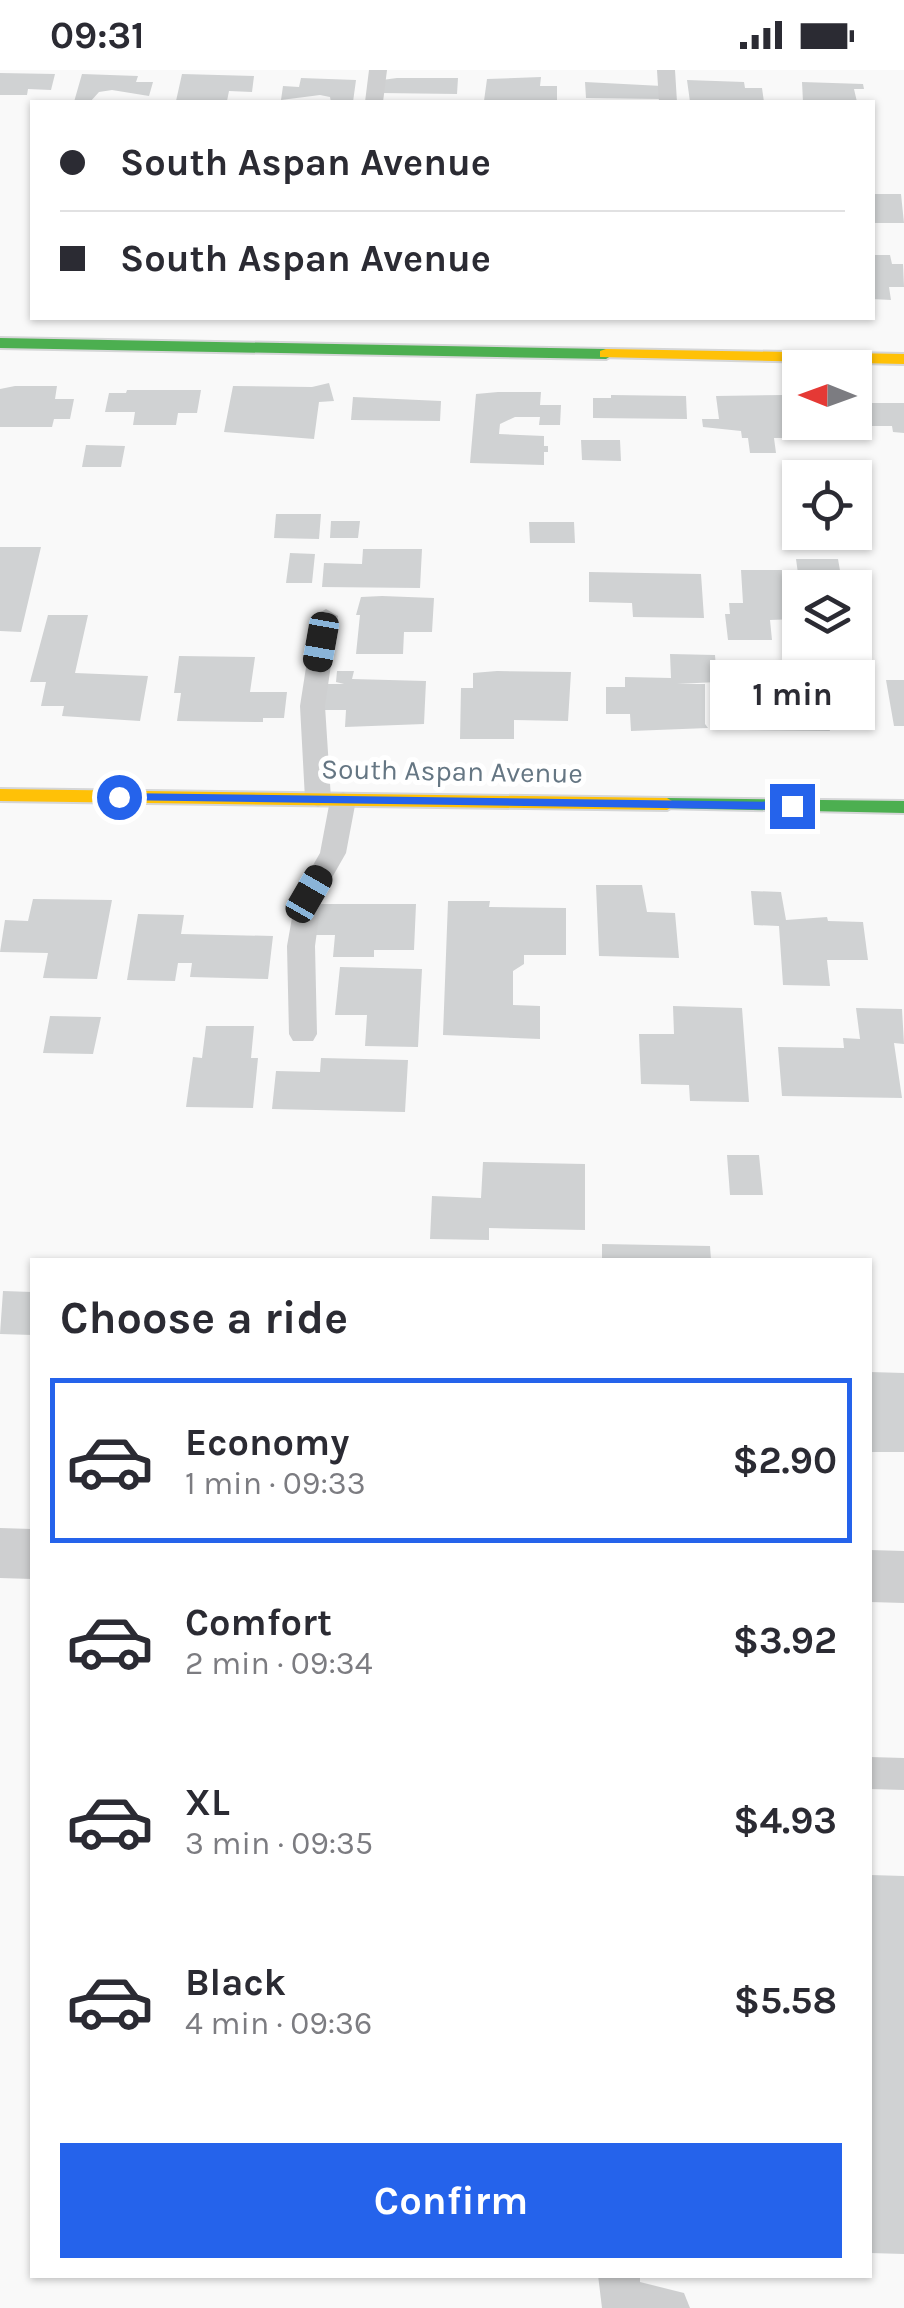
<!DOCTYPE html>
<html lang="en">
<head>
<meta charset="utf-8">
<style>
  body { margin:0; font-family:Karla,sans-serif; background:#f7f7f7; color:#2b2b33; height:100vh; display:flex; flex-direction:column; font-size:38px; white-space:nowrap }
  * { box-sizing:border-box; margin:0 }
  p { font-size:32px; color:#7c7c81 }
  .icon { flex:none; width:55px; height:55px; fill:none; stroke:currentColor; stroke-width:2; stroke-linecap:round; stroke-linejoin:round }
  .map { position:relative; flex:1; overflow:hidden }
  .side { position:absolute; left:30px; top:1188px; width:842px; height:1020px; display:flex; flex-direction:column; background:#fff; border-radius:0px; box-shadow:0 2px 8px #0004 }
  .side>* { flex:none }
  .top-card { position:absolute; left:30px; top:30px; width:845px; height:220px; border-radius:0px; box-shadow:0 2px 8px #0004; display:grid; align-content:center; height:220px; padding:0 30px; background:#fff }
  .needle { width:65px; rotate:271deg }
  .buttons { position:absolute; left:782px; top:280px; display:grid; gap:20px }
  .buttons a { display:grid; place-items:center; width:90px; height:90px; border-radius:0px; background:#fff; box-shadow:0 2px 8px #0004; font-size:50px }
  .end { position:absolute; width:45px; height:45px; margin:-22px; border:12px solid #2563eb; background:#fff; box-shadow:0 0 0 5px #fff }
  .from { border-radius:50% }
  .bubble { position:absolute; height:70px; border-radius:0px; background:#fff; box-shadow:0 2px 8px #0004; font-size:32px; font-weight:700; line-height:70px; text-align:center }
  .car { position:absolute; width:30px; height:60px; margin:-30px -15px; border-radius:12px; box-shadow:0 0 8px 2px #0007; background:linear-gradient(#222 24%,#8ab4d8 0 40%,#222 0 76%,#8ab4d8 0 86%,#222 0) }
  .top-card b { display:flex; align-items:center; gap:35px; height:95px; font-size:38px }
  .top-card b+b { border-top:2px solid #e1e1e2 }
  .top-card i { width:25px; height:25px; background:#2b2b33 }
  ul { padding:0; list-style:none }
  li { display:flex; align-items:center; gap:30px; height:165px; margin:0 20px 15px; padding:0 10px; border:5px solid transparent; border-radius:0px }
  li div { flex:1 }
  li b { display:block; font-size:38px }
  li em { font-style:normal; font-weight:700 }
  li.active { border-color:#2563eb }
  li>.icon { width:90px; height:90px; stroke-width:1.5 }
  h2 { padding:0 30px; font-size:45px; line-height:120px }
  .button { display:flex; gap:20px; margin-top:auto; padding:20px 30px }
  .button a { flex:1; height:115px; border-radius:0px; background:#2563eb; color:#fff; font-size:40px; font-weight:700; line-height:115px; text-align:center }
  .status { display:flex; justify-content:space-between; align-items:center; height:70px; padding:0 50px; background:#fff; direction:ltr }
  .status svg { height:28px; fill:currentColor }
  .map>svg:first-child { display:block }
  .building { fill:#d0d2d3 }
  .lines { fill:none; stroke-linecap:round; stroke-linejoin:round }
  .fast-casing { stroke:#d5d6d7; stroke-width:4 }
  .slow-casing { stroke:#d5d6d7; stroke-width:4 }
  .lane { fill:#cecfd0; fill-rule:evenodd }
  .street { fill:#cecfd0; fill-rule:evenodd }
  .fast { fill:#4caf50; fill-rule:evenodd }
  .slow { fill:#ffc107; fill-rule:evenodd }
  .route { fill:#2563eb }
  .labels { text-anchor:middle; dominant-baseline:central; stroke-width:10; stroke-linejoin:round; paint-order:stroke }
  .street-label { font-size:28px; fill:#657683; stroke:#fff }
</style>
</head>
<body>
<div class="status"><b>09:31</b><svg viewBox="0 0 49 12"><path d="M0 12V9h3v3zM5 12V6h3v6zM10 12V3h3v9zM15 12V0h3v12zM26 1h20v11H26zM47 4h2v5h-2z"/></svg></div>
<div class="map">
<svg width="904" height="2238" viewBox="0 0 904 2238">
  <rect width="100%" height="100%" fill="#f9f9f9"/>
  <!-- building -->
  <path class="building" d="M0 3 55 4 51 20 28 19 27 25H0Z
    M82 4 138 6 136 12H153L149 26 112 20 99 22 90 32H74Z
    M182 4 254 6 252 22 229 21 227 31H176Z
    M541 7 540 16H557V30L484 31 487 9Z
    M301 8 356 10 353 32H331L330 27 320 25 281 30 283 16 299 17Z
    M397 8H458L457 24 381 23 382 10Z
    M687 10 744 12 745 18H762L764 32H690Z
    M585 12 662 16 663 29 586 28Z
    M802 12 863 14 864 19H854L857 32H803Z
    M872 124H901L904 153H872Z
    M872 185H890L892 194H903L904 217H889L891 230 872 229Z
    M329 313 334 331 319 332 314 369 224 362 233 316 312 317Z
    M15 316H57L55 329H74L70 349H54L52 357H0V319Z
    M127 320H201L197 343H178L176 355H133L135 342H105L109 323H126Z
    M498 322H541L540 335H561L560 355H539L540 347H515L500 354 499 364 544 366V376H548V382H544V395L470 393 476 324Z
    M611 325 686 326 687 349 593 348V328H611Z
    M784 325 786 338H800V352H810L812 368H774L776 383H750L748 368H742L741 361 703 357 702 349H719L716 326Z
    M353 327 441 331 440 351 351 350Z
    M855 333H904V363L893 362 892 356H855Z
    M581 370H620L621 391 582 390Z
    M86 375 125 376 121 397H82Z
    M276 444H321L319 469 274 468Z
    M331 451H360L358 468H330Z
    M529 452H574L575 473H530Z
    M0 477H41L21 562 0 561Z
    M363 479H422L420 518 322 517 324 493 362 494Z
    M290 483 315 484 312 513H286Z
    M796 489H838L843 518H800Z
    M741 500H791L797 549 770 550 772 570H728L725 544H730L729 533H743Z
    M589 502 701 504 704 548 633 547 632 533 589 532Z
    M382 526 434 528 432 562H404L403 584H356L360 545H356L361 527Z
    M48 545H88L75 603 148 606 140 651 62 646 64 636H41L46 612H30Z
    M670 584 715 585 717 612 677 614H705V654L708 658 631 661 630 644H606V617H625V607L671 608Z
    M179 586 255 587 250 622H287L284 648H263V652L177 651 181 623H174Z
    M337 601H354L352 609 426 611 424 654 345 657 346 640H324L327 614H344L336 612Z
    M497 601 571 602 568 651 514 650V669H460L461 618H473V603Z
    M791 609 843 613 850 656H829L830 661 746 660 744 629H792Z
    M886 610H904V656H894Z
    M596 815H642L647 842 675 843 679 888 599 886Z
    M751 821 781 822 786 850 827 847 828 851 863 852 868 890H827L830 916 783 915 779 856 754 855Z
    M33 829 112 830 97 909 43 908 48 883 0 882 5 850 28 851Z
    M448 831H490L489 837 566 838V885H524V894L513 901V935L540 936V969L443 965Z
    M314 834H416L414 880H374V887H333L335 865H312Z
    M138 844 184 845 181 864 273 866 268 909 190 907 192 893H178L175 911 127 910Z
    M340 897 422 899 418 977 365 976 367 945H335Z
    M673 936 742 938 749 1032 690 1031 689 1015 641 1014 639 964H674Z
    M856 938 902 939 904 974 894 973 902 1028 782 1026 778 977 844 978 843 968 860 969Z
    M50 946 101 947 93 984 43 983Z
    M206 956H254L251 988H258L253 1038 186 1037 193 987 202 988Z
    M321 988 408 990 405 1042 272 1039 276 1001 320 1002Z
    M727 1085H759L763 1125H730Z
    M483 1092 585 1094V1160L489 1158V1170L430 1169 432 1126 481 1128Z
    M602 1174 710 1176 711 1190H602Z
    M3 1221 32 1222V1265L0 1264Z
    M870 1302 904 1303V1382H870Z
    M870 1805 904 1806V2184L870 2183Z"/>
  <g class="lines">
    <!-- fast casing -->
    <g class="fast-casing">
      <path id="fast" d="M0 268 606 279 614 284 606 289 0 278Z
        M667 728 904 731V743L660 738 657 734Z"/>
    </g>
    <!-- slow casing -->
    <g class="slow-casing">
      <path id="slow" d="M606 279 904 284V294L600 287V281Z
        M0 719 667 728 677 734 667 740 0 731Z"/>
    </g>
    <!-- lane -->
    <path class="lane" d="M369 0H387L383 32H365Z
      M657 0H675L677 32H659Z
      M326 539 338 546 325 636 331 729 343 722 356 730 346 783 322 825 315 876 317 964 313 971H293L289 964 287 876 296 825 320 783 330 730 318 737 305 729 300 636 314 546Z
      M870 1687 904 1688V1720L870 1719Z
      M598 2205H640V2212L684 2223 690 2238H602Z"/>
    <!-- street -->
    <path class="street" d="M0 1458 32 1459V1509L0 1508Z
      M870 1480 904 1481V1533L870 1532Z"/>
    <!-- fast -->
    <use href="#fast" class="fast"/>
    <!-- slow -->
    <use href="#slow" class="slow"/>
  </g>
  <!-- route -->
  <path class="route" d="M119 723 792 732 799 736 792 740 114 730V724Z"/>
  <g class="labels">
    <!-- street labels -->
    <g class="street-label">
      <text transform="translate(452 701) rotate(1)">South Aspan Avenue</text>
    </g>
  </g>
</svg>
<div class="buttons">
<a><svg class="needle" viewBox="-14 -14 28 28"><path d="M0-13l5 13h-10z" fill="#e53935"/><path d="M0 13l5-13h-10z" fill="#7c7c81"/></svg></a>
<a><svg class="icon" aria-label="locate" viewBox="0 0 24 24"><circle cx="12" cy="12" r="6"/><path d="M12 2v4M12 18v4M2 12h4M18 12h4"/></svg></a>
<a><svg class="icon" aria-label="layers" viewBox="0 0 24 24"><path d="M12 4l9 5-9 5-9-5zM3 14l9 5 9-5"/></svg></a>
</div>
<i class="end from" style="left:119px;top:727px"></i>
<i class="end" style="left:792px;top:736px"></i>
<div class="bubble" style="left:710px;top:590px;width:165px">1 min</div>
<i class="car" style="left:321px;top:572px;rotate:190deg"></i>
<i class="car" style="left:309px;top:824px;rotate:30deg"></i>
<div class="top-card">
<b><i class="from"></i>South Aspan Avenue</b>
<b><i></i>South Aspan Avenue</b>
</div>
<section class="side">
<h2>Choose a ride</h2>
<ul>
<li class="active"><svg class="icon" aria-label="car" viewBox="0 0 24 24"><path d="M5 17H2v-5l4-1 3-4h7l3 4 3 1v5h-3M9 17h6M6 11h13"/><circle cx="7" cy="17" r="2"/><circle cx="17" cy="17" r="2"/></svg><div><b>Economy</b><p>1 min · 09:33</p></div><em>$2.90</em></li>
<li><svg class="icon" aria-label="car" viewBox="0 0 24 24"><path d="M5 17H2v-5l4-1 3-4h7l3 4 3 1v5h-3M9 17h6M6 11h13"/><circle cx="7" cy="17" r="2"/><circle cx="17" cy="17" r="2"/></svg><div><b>Comfort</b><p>2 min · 09:34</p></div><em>$3.92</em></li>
<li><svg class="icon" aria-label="car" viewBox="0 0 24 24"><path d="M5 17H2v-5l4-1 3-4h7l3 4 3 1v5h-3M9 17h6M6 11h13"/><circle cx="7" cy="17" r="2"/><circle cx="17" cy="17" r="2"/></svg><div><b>XL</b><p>3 min · 09:35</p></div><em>$4.93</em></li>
<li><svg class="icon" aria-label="car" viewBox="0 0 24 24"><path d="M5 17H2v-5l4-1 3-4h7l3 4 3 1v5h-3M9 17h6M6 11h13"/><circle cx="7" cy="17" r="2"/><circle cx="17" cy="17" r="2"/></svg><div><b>Black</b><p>4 min · 09:36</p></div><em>$5.58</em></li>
</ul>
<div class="button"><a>Confirm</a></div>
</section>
</div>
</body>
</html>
